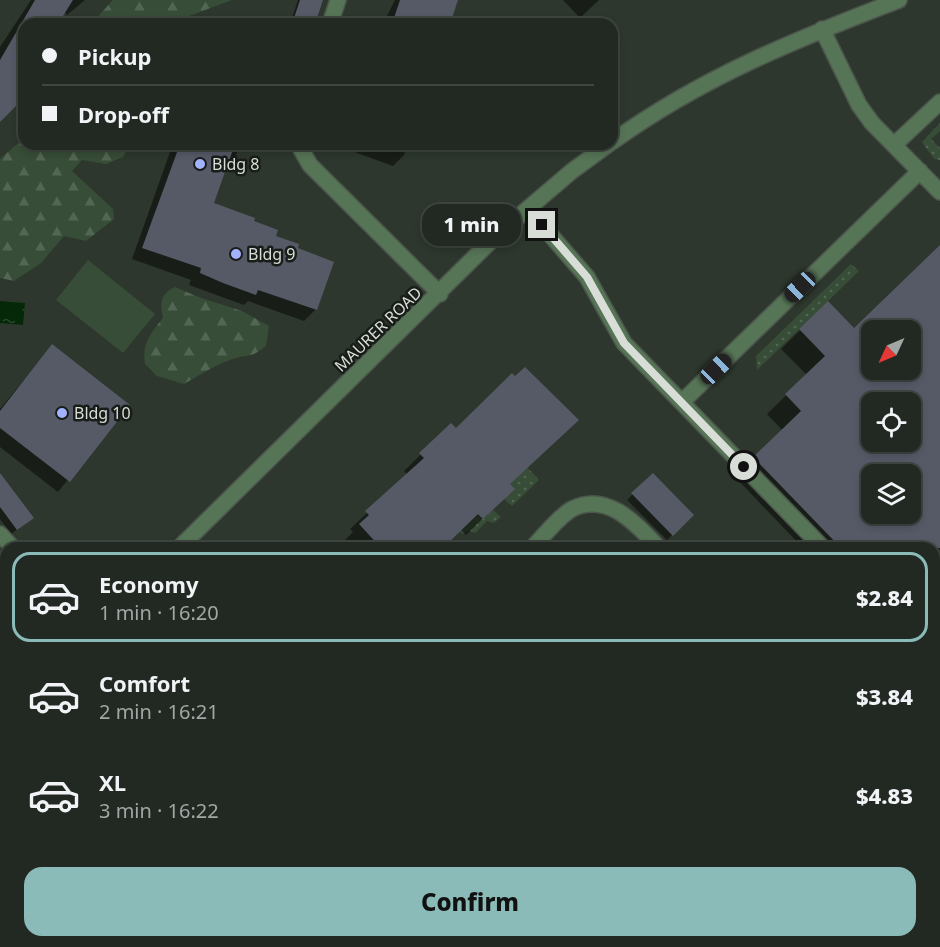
<!DOCTYPE html>
<html lang="en">
<head>
<meta charset="utf-8">
<style>
  body { margin:0; font-family:"Noto Sans",sans-serif; background:#2a312a; color:#f1f3f6; height:100vh; display:flex; flex-direction:column; font-size:22px; white-space:nowrap }
  * { box-sizing:border-box; margin:0 }
  p { font-size:20px; color:#a2a6a5 }
  .icon { flex:none; width:33px; height:33px; fill:none; stroke:currentColor; stroke-width:2; stroke-linecap:round; stroke-linejoin:round }
  .map { position:relative; flex:1; overflow:hidden }
  .details { position:absolute; left:0px; top:542px; width:940px; height:406px; display:flex; flex-direction:column; background:#222922; border-radius:18px 18px 0 0; box-shadow:0 3px 9px #0003,0 0 0 2px #3f4540 }
  .details>* { flex:none }
  .top-card { position:absolute; left:18px; top:18px; width:600px; height:132px; border-radius:18px; box-shadow:0 3px 9px #0003,0 0 0 2px #3f4540; display:grid; align-content:center; height:132px; padding:0 24px; background:#222922 }
  .needle { width:39px; rotate:226deg }
  .tools { position:absolute; left:861px; top:320px; display:grid; gap:12px }
  .tools a { display:grid; place-items:center; width:60px; height:60px; border-radius:12px; background:#222922; box-shadow:0 3px 9px #0003,0 0 0 2px #3f4540; font-size:30px }
  .end { position:absolute; width:27px; height:27px; margin:-14px; border:8px solid #d8ded7; background:#111; box-shadow:0 0 0 3px #111 }
  .from { border-radius:50% }
  .bubble { position:absolute; height:42px; border-radius:18px; background:#222922; box-shadow:0 3px 9px #0003,0 0 0 2px #3f4540; font-size:20px; font-weight:800; line-height:42px; text-align:center }
  .car { position:absolute; width:18px; height:36px; margin:-18px -9px; border-radius:8px; box-shadow:0 0 4px 2px #0007; background:linear-gradient(#222 24%,#8ab4d8 0 40%,#222 0 76%,#8ab4d8 0 86%,#222 0) }
  .top-card b { display:flex; align-items:center; gap:21px; height:57px; font-size:22px }
  .top-card b+b { border-top:2px solid #3f4540 }
  .top-card i { width:15px; height:15px; background:#f1f3f6 }
  ul { padding:10px 0 0; list-style:none }
  li { display:flex; align-items:center; gap:18px; height:90px; margin:0 12px 9px; padding:0 12px; border:3px solid transparent; border-radius:18px }
  li div { flex:1 }
  li b { display:block; font-size:22px }
  li em { font-style:normal; font-weight:800 }
  li.selected { border-color:#8bbbb9 }
  li>.icon { width:54px; height:54px; stroke-width:1.5 }
  .action { display:flex; gap:12px; margin-top:auto; padding:12px 24px }
  .action a { flex:1; height:69px; border-radius:18px; background:#8bbbb9; color:#111; font-size:24px; font-weight:800; line-height:69px; text-align:center }
  .map>svg:first-child { display:block }
  .forest { fill:url(#forest-firs) }
  .park { fill:#374d37 }
  .garden { fill:url(#garden-dots) }
  .water { fill:url(#water-ripples) }
  .shadow { fill:#0007; fill-rule:evenodd }
  .building { fill:#565a67; fill-rule:evenodd }
  .lines { fill:none; stroke-linecap:round; stroke-linejoin:round }
  .minor-casing { stroke:#4c554c; stroke-width:18 }
  .minor { stroke:#567456; stroke-width:15 }
  .route { stroke:#d8ded7; stroke-width:8 }
  .poi-dot { fill:#a3b2fd; stroke:#191d19; stroke-width:2 }
  .labels { text-anchor:middle; dominant-baseline:central; stroke-width:5; stroke-linejoin:round; paint-order:stroke }
  .poi-label { font-size:16px; fill:#d8ded7; stroke:#191d19; text-anchor:start }
  .street-label { font-size:16px; fill:#d8ded7; stroke:#191d19 }
</style>
</head>
<body>
<div class="map">
<svg width="940" height="947" viewBox="0 0 940 947">
  <defs>
    <pattern id="forest-firs" width="22" height="20" patternUnits="userSpaceOnUse" patternTransform="scale(1.5)"><rect width="22" height="20" fill="#374d37"/><path d="M5 1l3.5 6h-7zM16 11l3.5 6h-7z" fill="#536653"/></pattern>
    <pattern id="garden-dots" width="8" height="8" patternUnits="userSpaceOnUse" patternTransform="scale(1.5)"><rect width="8" height="8" fill="#374d37"/><path d="M2 2h.1M6 6h.1" fill="none" stroke="#536653" stroke-width="1.8" stroke-linecap="round"/></pattern>
    <pattern id="water-ripples" width="26" height="14" patternUnits="userSpaceOnUse" patternTransform="scale(1.5)"><rect width="26" height="14" fill="#052908"/><path d="M2 4q2-2 4 0t4 0M15 11q2-2 4 0t4 0" fill="none" stroke="#29482b"/></pattern>
  </defs>
  <rect width="100%" height="100%" fill="#2d372d"/>
  <!-- forest -->
  <path class="forest" d="M113 0H232L189 16 181 24H91Z
    M24 138V144H130L123 157 106 164 82 160 72 171 113 209 114 219 86 241 64 236 41 263 14 281 0 278V159Z
    M175 287 201 298 242 311 269 326 266 346C251 358 251 354 236 358 218 363 200 375 184 384L157 376 145 364C142 343 150 334 163 318 160 303 160 294 175 287Z
    M198 942H350L352 947H198Z"/>
  <!-- park -->
  <path class="park" d="M88 260 155 314 123 353 56 300Z"/>
  <!-- garden -->
  <path class="garden" d="M940 123V131L931 139 940 148V160L934 159 922 142Z
    M851 264 859 271 757 370 756 356Z
    M527 467 539 480 512 506 504 499 509 483Z
    M493 510 501 517 494 523 487 521 475 533 469 530 462 534 460 531 478 513 483 519Z"/>
  <!-- water -->
  <path class="water" d="M0 301 25 303 23 325 0 323Z"/>
  <!-- shadow -->
  <path class="shadow" d="M31 0H85L67 15 64 11 56 24H24V99L0 120V47Z
    M298 0H322L313 24H290Z
    M395 0H457L449 24H383Z
    M563 0H599L580 18Z
    M165 144H240L235 159 224 169 212 204 252 222 296 249 316 309 304 321 248 301 244 305 189 285 191 280 132 259 170 152 163 149Z
    M348 144H408L404 155 393 166 346 149Z
    M940 247V688L934 683V548H803L735 477 783 431 767 414 807 375 781 349 828 303 854 330ZM872 330H910V369H872ZM872 402H910V441H872ZM872 474H910V513H872Z
    M52 346 128 405 58 492 0 447V409Z
    M451 425 513 489 466 535 460 529 442 548H349L343 542 353 532 350 529 408 475 404 471Z
    M0 475 26 523 11 534 0 519Z
    M653 475 692 515 667 540 627 500Z
    M934 800 940 805V865L934 871Z
    M934 932H940V947H898V942H934Z
    M105 942H163L164 947H106Z
    M591 942H609L604 947H596Z
    M720 942H747L742 947H715Z
    M758 942H861L856 947H753Z"/>
  <!-- building -->
  <path class="building" d="M35 0H73L58 24H24V98L0 122V60Z
    M300 0H323L315 24H292Z
    M400 0H458L450 24H392Z
    M180 144H235L214 203 255 218 254 221 278 230 276 236 299 244 298 248 334 262 317 310 258 290 256 295 223 283 200 273 201 268 142 248Z
    M940 245V548H841L753 457 801 411 785 394 825 356 799 329 828 301 854 328ZM872 330H910V369H872ZM872 402H910V441H872ZM872 474H910V513H872Z
    M52 344 130 405 70 482 0 428V411Z
    M525 367 579 420 510 484 515 489 483 519 478 514 443 548H381L359 524 369 515 365 511 424 458 419 453 451 423 456 428 512 373 515 376Z
    M0 473 34 518 17 530 0 507Z
    M653 473 694 515 673 536 631 493Z"/>
  <g class="lines">
    <!-- minor casing -->
    <g class="minor-casing">
      <path id="minor" d="M330 24 338 0
        M822 29 859 105 872 123 940 192
        M612 142C702 77 797 39 899 0
        M298 144 310 165 440 294
        M894 145 940 102
        M528 209 587 277 624 343 823 548
        M682 402 920 171
        M0 534 13 548
        M179 548 497 235 572 171 609 144
        M532 548C544 536 558 517 572 509 608 491 637 525 659 548
        M0 566 6 560
        M934 662 940 668
        M0 726 6 719
        M5 894 6 896
        M31 942 34 947
        M467 942 481 947
        M696 947 701 942"/>
    </g>
    <!-- minor -->
    <use href="#minor" class="minor"/>
  </g>
  <g class="lines">
    <!-- route -->
    <path class="route" d="M542 225 587 277 624 343 744 467"/>
  </g>
  <!-- markers -->
  <g class="poi-dot">
    <circle cx="200" cy="164" r="6"/>
    <circle cx="236" cy="254" r="6"/>
    <circle cx="62" cy="413" r="6"/>
  </g>
  <g class="labels">
    <!-- poi labels -->
    <g class="poi-label">
      <text x="212" y="164">Bldg 8</text>
      <text x="248" y="254">Bldg 9</text>
      <text x="74" y="413">Bldg 10</text>
    </g>
    <!-- street labels -->
    <g class="street-label">
      <text transform="translate(378 329) rotate(-44)">MAURER ROAD</text>
    </g>
  </g>
</svg>
<div class="tools">
<a><svg class="needle" viewBox="-14 -14 28 28"><path d="M0-13l5 13h-10z" fill="#e53935"/><path d="M0 13l5-13h-10z" fill="#a2a6a5"/></svg></a>
<a><svg class="icon" aria-label="locate" viewBox="0 0 24 24"><circle cx="12" cy="12" r="6"/><path d="M12 2v4M12 18v4M2 12h4M18 12h4"/></svg></a>
<a><svg class="icon" aria-label="layers" viewBox="0 0 24 24"><path d="M12 4l9 5-9 5-9-5zM3 14l9 5 9-5"/></svg></a>
</div>
<i class="end from" style="left:744px;top:467px"></i>
<i class="end" style="left:542px;top:225px"></i>
<div class="bubble" style="left:422px;top:204px;width:99px">1 min</div>
<i class="car" style="left:800px;top:287px;rotate:226deg"></i>
<i class="car" style="left:716px;top:369px;rotate:46deg"></i>
<div class="top-card">
<b><i class="from"></i>Pickup</b>
<b><i></i>Drop-off</b>
</div>
<section class="details">
<ul>
<li class="selected"><svg class="icon" aria-label="car" viewBox="0 0 24 24"><path d="M5 17H2v-5l4-1 3-4h7l3 4 3 1v5h-3M9 17h6M6 11h13"/><circle cx="7" cy="17" r="2"/><circle cx="17" cy="17" r="2"/></svg><div><b>Economy</b><p>1 min · 16:20</p></div><em>$2.84</em></li>
<li><svg class="icon" aria-label="car" viewBox="0 0 24 24"><path d="M5 17H2v-5l4-1 3-4h7l3 4 3 1v5h-3M9 17h6M6 11h13"/><circle cx="7" cy="17" r="2"/><circle cx="17" cy="17" r="2"/></svg><div><b>Comfort</b><p>2 min · 16:21</p></div><em>$3.84</em></li>
<li><svg class="icon" aria-label="car" viewBox="0 0 24 24"><path d="M5 17H2v-5l4-1 3-4h7l3 4 3 1v5h-3M9 17h6M6 11h13"/><circle cx="7" cy="17" r="2"/><circle cx="17" cy="17" r="2"/></svg><div><b>XL</b><p>3 min · 16:22</p></div><em>$4.83</em></li>
</ul>
<div class="action"><a>Confirm</a></div>
</section>
</div>
</body>
</html>
